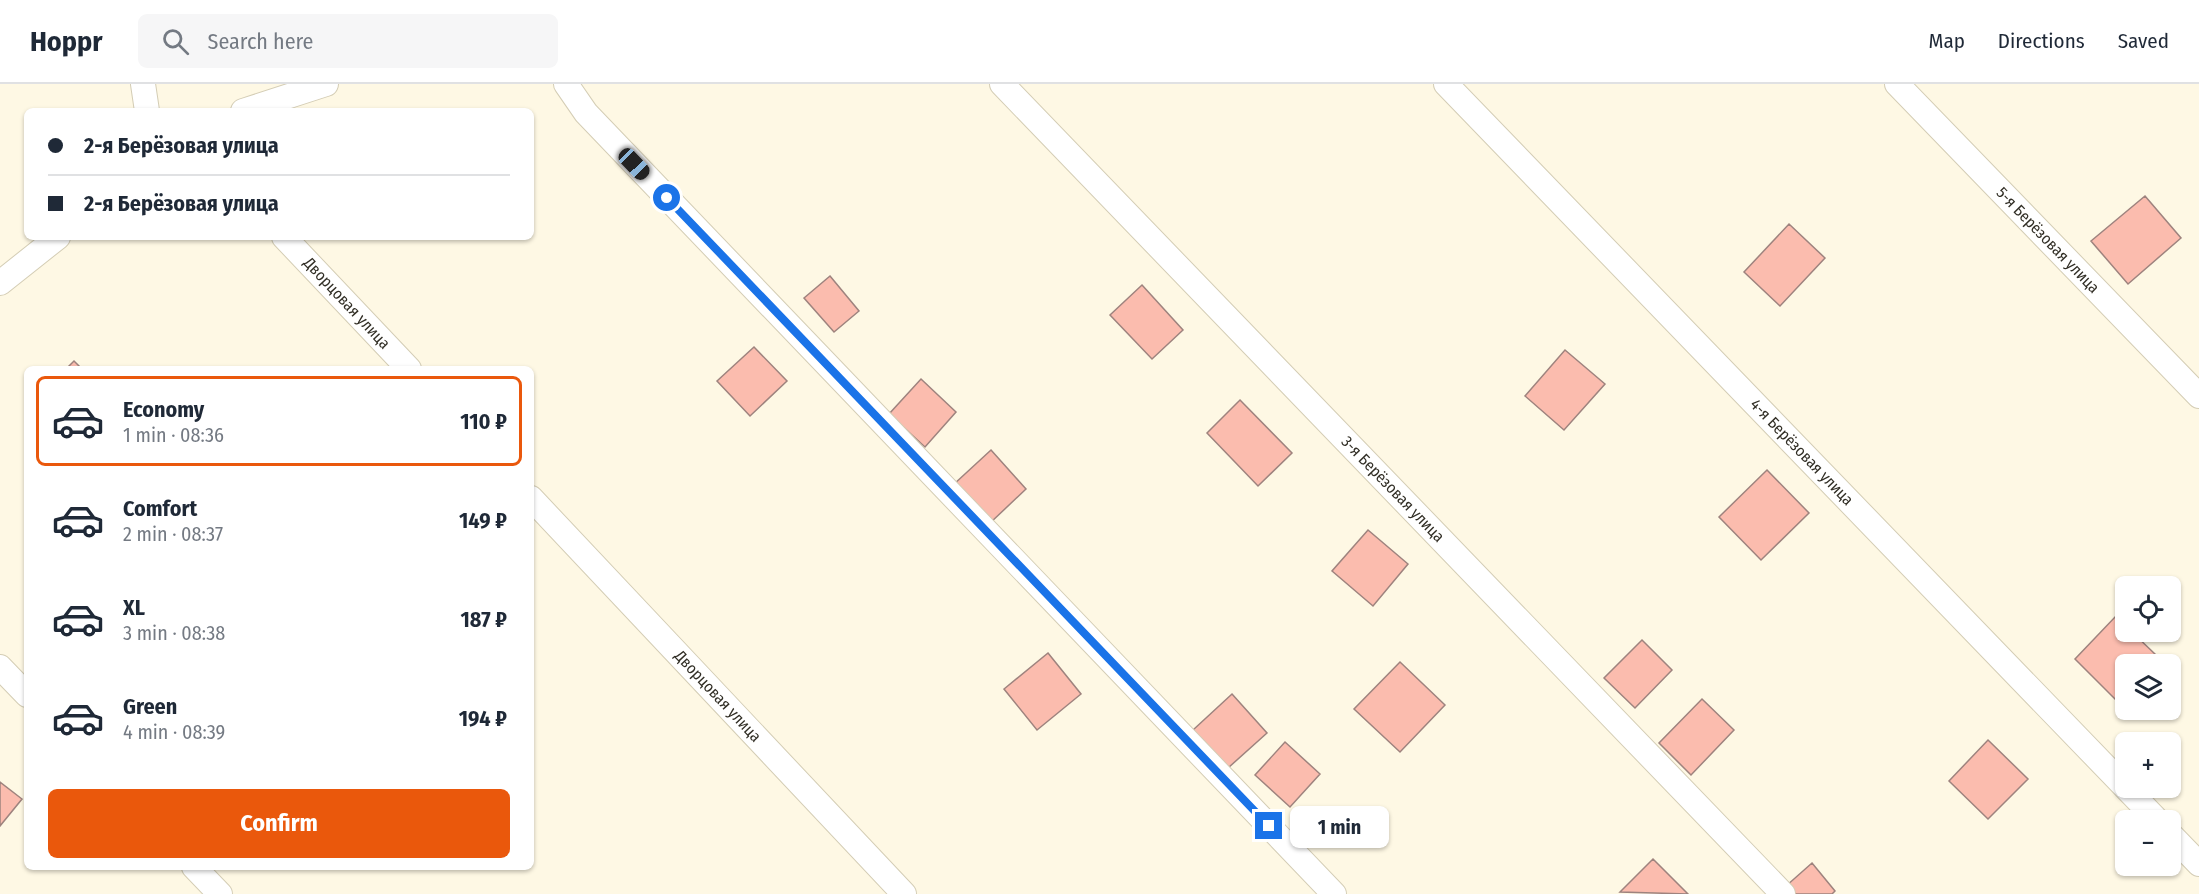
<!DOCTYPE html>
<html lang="en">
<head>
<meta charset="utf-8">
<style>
  body { margin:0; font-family:"Fira Sans Condensed",sans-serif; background:#f6f6f7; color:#1f2937; height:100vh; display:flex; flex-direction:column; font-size:22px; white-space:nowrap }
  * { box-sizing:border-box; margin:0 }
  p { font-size:20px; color:#747a83 }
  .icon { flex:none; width:33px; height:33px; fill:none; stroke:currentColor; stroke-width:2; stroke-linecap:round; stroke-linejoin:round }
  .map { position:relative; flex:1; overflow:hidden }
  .panel { position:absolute; left:24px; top:282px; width:510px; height:504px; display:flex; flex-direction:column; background:#fff; border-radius:9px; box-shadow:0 2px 4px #0004 }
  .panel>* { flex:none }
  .guide { position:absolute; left:24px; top:24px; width:510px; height:132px; border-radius:9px; box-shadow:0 2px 4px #0004; display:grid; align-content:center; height:132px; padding:0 24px; background:#fff }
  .controls { position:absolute; left:2115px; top:492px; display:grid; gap:12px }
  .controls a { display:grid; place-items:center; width:66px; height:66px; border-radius:9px; background:#fff; box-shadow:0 2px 4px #0004; font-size:30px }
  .end { position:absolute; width:27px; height:27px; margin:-14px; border:8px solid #1a73e8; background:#fff; box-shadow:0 0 0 3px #fff }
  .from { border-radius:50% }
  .bubble { position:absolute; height:42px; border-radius:9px; background:#fff; box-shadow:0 2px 4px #0004; font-size:20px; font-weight:700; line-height:42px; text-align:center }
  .car { position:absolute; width:18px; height:36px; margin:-18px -9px; border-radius:8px; box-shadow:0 0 4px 2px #0007; background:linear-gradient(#222 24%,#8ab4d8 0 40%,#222 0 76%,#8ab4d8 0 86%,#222 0) }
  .guide b { display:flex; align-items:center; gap:21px; height:57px; font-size:22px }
  .guide b+b { border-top:2px solid #e0e1e3 }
  .guide i { width:15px; height:15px; background:#1f2937 }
  ul { padding:10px 0 0; list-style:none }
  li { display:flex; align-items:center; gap:18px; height:90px; margin:0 12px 9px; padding:0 12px; border:3px solid transparent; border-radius:9px }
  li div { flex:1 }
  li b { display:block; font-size:22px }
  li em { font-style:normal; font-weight:700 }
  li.selected { border-color:#ea580c }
  li>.icon { width:54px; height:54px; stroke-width:1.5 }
  .primary-button { display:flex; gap:12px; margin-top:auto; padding:12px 24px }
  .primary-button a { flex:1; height:69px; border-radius:9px; background:#ea580c; color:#fff; font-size:24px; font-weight:700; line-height:69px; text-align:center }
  header { display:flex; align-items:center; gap:36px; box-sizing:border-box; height:84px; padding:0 30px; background:#fff; border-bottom:2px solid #e0e1e3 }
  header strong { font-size:28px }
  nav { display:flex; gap:33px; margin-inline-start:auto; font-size:21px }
  .search { width:420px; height:54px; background:#f6f6f7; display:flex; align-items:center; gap:15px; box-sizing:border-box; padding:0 21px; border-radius:9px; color:#747a83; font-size:22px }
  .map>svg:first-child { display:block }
  .building { fill:#fbbcae; stroke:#9e837e; stroke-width:1.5 }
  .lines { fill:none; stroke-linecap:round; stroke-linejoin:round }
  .street-casing { stroke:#d4cdb5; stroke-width:26 }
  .street { stroke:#fff; stroke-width:24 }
  .route { stroke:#1a73e8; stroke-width:8 }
  .labels { text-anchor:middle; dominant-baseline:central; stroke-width:6; stroke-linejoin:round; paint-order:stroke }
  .street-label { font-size:16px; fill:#312e25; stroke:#fff }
</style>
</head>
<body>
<header>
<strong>Hoppr</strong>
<div class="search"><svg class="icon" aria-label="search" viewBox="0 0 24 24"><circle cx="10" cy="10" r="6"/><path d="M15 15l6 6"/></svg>Search here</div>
<nav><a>Map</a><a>Directions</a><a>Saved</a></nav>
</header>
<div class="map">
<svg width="2199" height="810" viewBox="0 0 2199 810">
  <rect width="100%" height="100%" fill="#fef8e4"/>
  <!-- building -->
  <path class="building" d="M2145 112 2181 154 2128 200 2091 157Z
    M1789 140 1825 174 1780 222 1744 188Z
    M830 192 859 227 834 248 804 214Z
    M1142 201 1183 246 1152 275 1110 231Z
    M754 263 787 297 750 332 717 297Z
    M1565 266 1605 300 1564 346 1525 312Z
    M74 277 82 285H66Z
    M921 295 956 328 925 363 889 330Z
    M1240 316 1292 369 1258 402 1207 349Z
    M991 366 1026 405 989 440 953 401Z
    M1767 386 1809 429 1761 476 1719 433Z
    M1368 446 1408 480 1373 522 1332 487Z
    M2116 532 2126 542V548H2132L2157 572 2148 580H2126V604L2115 615 2075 575Z
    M1642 556 1672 586 1635 624 1604 594Z
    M1048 569 1081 610 1037 646 1004 605Z
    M1400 578 1445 621 1400 668 1354 625Z
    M1232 610 1267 649 1228 684 1193 646Z
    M1702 615 1734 646 1691 691 1659 659Z
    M1988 656 2028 695 1988 735 1949 697Z
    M1285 658 1320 690 1290 723 1255 691Z
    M0 698 22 715 0 742Z
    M1653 775 1688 810 1620 808Z
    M1812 779 1835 807 1832 810H1792L1786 802Z"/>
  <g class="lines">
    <!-- street casing -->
    <g class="street-casing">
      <path id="street" d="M143 0 147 27
        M566 0 586 29 1334 810
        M1002 0 1783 810
        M1446 0 2157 736
        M1897 0 2199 312
        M243 27 326 0
        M284 153 409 285
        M0 199 58 153
        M531 414 904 810
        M0 583 27 611
        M2170 750 2199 780
        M194 783 220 810"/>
    </g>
    <!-- street -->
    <use href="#street" class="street"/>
  </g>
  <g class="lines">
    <!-- route -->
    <path class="route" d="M667 114 1269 742"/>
  </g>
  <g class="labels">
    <!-- street labels -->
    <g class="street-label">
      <text transform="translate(2048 156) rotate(46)">5-я Берёзовая улица</text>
      <text transform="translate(347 219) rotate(47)">Дворцовая улица</text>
      <text transform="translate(1802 368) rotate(46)">4-я Берёзовая улица</text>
      <text transform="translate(1393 405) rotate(46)">3-я Берёзовая улица</text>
      <text transform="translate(718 612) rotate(47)">Дворцовая улица</text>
    </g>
  </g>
</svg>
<div class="controls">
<a><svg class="icon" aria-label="locate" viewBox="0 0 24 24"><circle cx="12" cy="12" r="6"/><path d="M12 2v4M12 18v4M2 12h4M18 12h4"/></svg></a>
<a><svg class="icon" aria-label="layers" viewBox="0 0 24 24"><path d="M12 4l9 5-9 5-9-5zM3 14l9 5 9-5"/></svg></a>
<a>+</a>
<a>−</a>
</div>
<i class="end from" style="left:667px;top:114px"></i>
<i class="end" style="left:1269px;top:742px"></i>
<div class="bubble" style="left:1290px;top:722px;width:99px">1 min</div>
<i class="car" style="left:634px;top:80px;rotate:136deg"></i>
<div class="guide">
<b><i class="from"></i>2-я Берёзовая улица</b>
<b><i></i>2-я Берёзовая улица</b>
</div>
<section class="panel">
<ul>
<li class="selected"><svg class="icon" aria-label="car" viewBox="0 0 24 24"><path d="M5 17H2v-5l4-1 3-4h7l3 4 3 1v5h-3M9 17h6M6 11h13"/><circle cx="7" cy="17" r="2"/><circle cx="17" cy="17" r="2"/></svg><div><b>Economy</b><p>1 min · 08:36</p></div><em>110 ₽</em></li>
<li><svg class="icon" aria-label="car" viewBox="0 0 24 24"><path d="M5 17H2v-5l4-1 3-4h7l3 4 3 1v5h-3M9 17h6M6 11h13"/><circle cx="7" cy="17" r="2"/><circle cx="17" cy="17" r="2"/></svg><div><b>Comfort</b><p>2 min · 08:37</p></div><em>149 ₽</em></li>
<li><svg class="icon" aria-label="car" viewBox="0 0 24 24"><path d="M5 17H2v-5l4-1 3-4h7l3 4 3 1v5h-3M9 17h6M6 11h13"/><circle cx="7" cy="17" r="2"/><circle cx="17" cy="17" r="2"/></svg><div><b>XL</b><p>3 min · 08:38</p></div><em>187 ₽</em></li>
<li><svg class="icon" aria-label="car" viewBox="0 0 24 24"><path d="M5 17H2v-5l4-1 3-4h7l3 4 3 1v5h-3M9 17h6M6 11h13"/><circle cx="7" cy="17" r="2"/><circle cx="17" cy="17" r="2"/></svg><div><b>Green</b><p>4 min · 08:39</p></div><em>194 ₽</em></li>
</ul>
<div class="primary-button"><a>Confirm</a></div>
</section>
</div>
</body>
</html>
